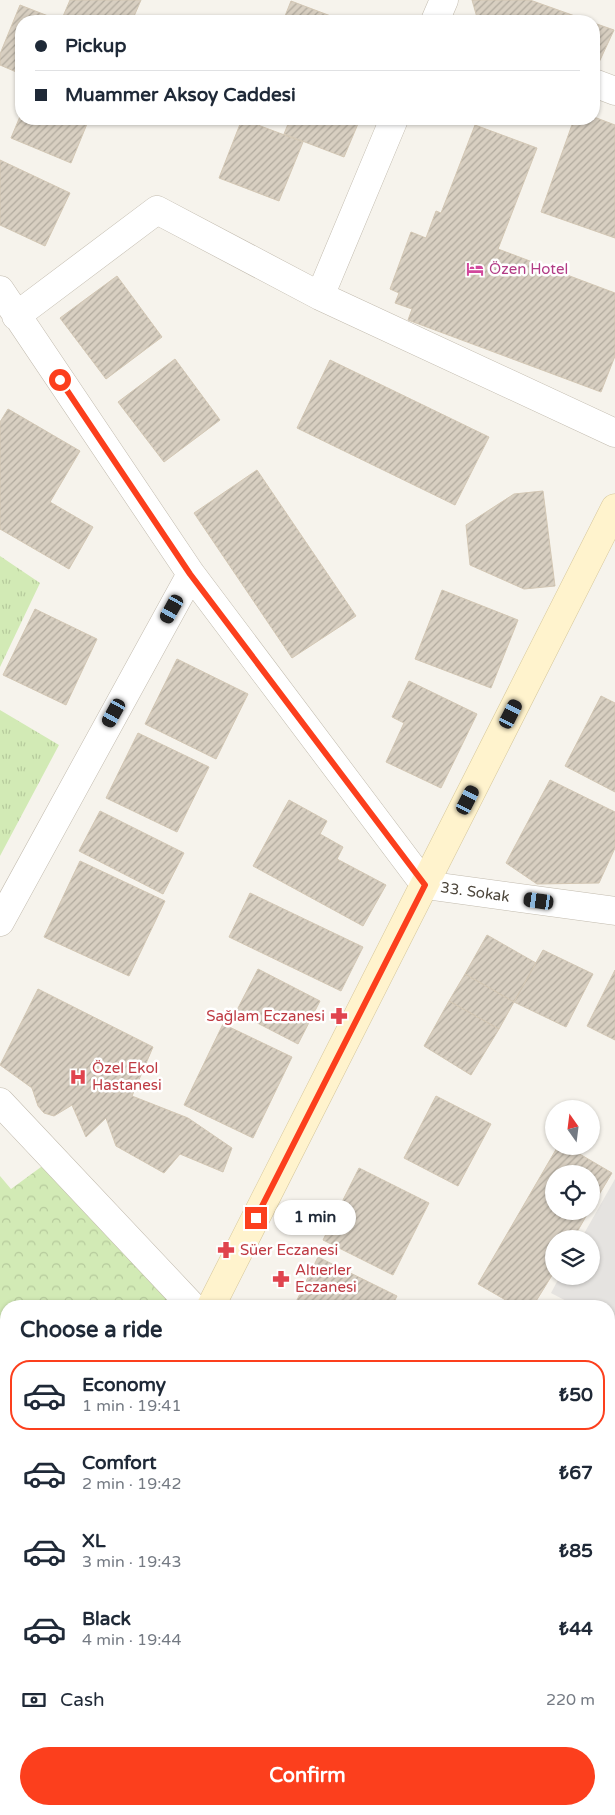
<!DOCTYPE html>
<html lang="en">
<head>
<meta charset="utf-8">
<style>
  body { margin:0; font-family:"Varela Round",sans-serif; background:#f2f2f3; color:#1f2937; height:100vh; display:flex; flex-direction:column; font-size:19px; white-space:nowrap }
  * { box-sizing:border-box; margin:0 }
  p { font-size:16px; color:#747a83 }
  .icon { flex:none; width:28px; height:28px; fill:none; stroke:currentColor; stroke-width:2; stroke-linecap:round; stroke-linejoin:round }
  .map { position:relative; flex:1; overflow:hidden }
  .side { position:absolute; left:0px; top:1300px; width:615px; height:515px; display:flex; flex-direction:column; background:#fff; border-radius:20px 20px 0 0; box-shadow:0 1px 4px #0004 }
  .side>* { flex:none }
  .top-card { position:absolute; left:15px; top:15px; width:585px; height:110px; border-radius:20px; box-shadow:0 1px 4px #0004; display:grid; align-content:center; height:110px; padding:0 20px; background:#fff }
  .needle { width:32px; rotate:346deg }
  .fabs { position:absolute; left:545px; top:1100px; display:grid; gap:10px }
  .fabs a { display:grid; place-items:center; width:55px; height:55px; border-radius:50%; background:#fff; box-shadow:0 1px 4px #0004; font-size:25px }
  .end { position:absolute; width:22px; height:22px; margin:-11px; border:6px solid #fc3f1d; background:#fff; box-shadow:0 0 0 2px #fff }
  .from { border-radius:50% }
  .bubble { position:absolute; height:35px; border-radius:18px; background:#fff; box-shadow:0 1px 4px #0004; font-size:16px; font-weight:700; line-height:35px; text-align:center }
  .car { position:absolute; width:15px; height:30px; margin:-15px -8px; border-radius:6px; box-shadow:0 0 4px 1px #0007; background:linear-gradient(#222 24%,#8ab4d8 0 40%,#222 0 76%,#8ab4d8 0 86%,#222 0) }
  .top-card b { display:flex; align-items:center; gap:18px; height:48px; font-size:19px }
  .top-card b+b { border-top:1px solid #e0e1e3 }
  .top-card i { width:12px; height:12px; background:#1f2937 }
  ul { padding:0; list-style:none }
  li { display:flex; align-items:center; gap:15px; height:70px; margin:0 10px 8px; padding:0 10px; border:2px solid transparent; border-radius:20px }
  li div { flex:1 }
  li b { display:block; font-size:19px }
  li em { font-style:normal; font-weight:700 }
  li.current { border-color:#fc3f1d }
  li>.icon { width:45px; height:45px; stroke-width:1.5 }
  h2 { padding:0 20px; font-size:22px; line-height:60px }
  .pay { display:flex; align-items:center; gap:12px; height:55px; padding:0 20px; font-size:19px }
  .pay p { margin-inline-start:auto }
  .cta { display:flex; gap:10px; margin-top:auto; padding:10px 20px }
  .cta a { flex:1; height:58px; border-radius:30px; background:#fc3f1d; color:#fff; font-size:20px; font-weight:700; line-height:58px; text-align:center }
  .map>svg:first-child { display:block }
  .grass { fill:url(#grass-tufts) }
  .park { fill:url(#park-crowns) }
  .parking { fill:#e5e3e0 }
  .building { fill:url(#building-hatch); stroke:#d3c7b4 }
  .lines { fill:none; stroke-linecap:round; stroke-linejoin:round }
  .street-casing { stroke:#c2bbae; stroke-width:29 }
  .secondary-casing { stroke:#d6c79b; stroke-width:29 }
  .primary-casing { stroke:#e6c16a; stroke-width:29 }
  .street { stroke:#fff; stroke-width:28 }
  .secondary { stroke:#fff3cd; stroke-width:28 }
  .primary { stroke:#ffe39c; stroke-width:28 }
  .route { stroke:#fc3f1d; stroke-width:6 }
  .labels { text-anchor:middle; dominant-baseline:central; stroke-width:5; stroke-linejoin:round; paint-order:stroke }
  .hotel-label { font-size:15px; fill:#b23c85; stroke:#fff; text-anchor:start }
  .street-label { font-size:15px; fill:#4b4439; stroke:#fff }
  .health-label { font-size:15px; fill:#be3a42; stroke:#fff; text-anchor:start }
</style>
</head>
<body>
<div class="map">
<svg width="615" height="1815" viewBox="0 0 615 1815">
  <defs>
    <pattern id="grass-tufts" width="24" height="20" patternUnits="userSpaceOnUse" patternTransform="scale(1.25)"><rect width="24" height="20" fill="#d2eab5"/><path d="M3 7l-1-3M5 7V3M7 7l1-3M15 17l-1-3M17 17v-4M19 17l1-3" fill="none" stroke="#b6ca9c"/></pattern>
    <pattern id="park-crowns" width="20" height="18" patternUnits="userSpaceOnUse" patternTransform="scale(1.25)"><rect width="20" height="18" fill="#d2eab5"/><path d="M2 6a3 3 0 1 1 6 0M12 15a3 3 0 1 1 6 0" fill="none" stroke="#b6ca9c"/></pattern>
    <pattern id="building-hatch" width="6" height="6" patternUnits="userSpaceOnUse" patternTransform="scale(1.25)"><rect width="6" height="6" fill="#d8cfc1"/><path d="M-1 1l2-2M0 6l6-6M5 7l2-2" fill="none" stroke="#b1aa9e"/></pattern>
  </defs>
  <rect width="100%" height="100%" fill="#f6f3ec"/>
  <!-- grass -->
  <path class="grass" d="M0 556 40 583 0 667Z
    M0 710 59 745 0 856Z
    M279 1809H339L333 1815H270Z"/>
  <!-- park -->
  <path class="park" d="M56 1156 191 1306H6V1352L0 1348V1176L11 1189Z"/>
  <!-- parking -->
  <path class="parking" d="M615 1179V1328L609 1324V1306H576L551 1293 560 1276H591V1239H581Z"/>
  <!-- building -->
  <path class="building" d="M70 0H141L132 21H61Z
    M472 0H530L589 21H478Z
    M291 1 344 21H283Z
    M20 5 61 21H21V74L0 65V54Z
    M594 23 614 30 595 71H594Z
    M21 114V119H89L71 163 11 138Z
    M594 117 615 125V238L541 212 574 119Z
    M242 119 303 142 279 201 219 178Z
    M290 119H360L344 157 284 134Z
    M475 125 537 148 498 249 615 293V356L601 392 408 320 412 309 395 303 399 293 390 289 411 232 426 238 436 211 441 213Z
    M0 160 70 193 45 246 0 225Z
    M117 276 162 337 106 379 60 318Z
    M175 359 220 420 164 462 118 402Z
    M330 360 489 437 455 505 297 428Z
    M8 409 80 451 50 502 93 527 69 569 0 529V422Z
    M257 470 356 616 292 658 194 513Z
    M543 491 555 586 524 589 470 565 466 525 514 494Z
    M442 590 518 620 491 688 415 659Z
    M35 609 97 639 66 705 3 675Z
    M177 659 248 694 216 759 145 724Z
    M409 681 477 714 441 788 386 762 404 723 392 717Z
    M601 696 615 703V792L565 766Z
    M138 733 209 767 177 832 106 798Z
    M550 780 615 812V848L599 883 537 884 506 863Z
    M289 800 327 821 320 834 343 847 337 859 386 885 363 926 253 866Z
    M100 811 184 853 163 894 79 851Z
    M80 861 165 901 129 976 44 937Z
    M250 893 363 947 341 991 229 937Z
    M487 935 536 963 514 1002 465 974Z
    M543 950 593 974 566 1027 514 1002Z
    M258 969 320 1001 298 1044 236 1012Z
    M615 970V1040L587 1026Z
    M465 974 514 1002 499 1029 449 1001Z
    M38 989 153 1047 132 1096 188 1118 232 1148 223 1172 180 1154 164 1173 116 1146 106 1118 86 1137 72 1105 54 1116 44 1113 38 1106 32 1088 0 1065Z
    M449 1001 499 1029 471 1075 424 1046Z
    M223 1024 292 1057 253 1138 184 1105Z
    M436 1096 491 1124 458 1186 404 1158Z
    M558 1146H566L612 1173 591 1208V1174H554V1211H589L573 1239H554V1272L533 1306H516L478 1284Z
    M359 1168 429 1203 393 1275 323 1240Z
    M318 1257 397 1296 392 1306H294Z
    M609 1348 615 1351V1381L609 1391Z
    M0 1435 5 1439 0 1446Z
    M615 1436V1448L609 1442Z
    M5 1439 6 1559 2 1565 0 1564V1446Z
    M609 1490 615 1503V1584L609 1587Z"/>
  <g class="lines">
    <!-- street casing -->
    <g class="street-casing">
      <path id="street" d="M435 21 444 0
        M594 83 615 91
        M0 290 191 574 425 885 615 911
        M320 296 394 119
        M16 316 157 210 320 296 615 433
        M0 922 191 574
        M0 1102 192 1306
        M0 1393 6 1396"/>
    </g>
    <!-- secondary casing -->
    <g class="secondary-casing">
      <path id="secondary" d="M211 1306 615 508
        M609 1620 615 1617
        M609 1670 615 1667
        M0 1746 6 1733
        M230 1815 239 1809
        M363 1815 369 1809"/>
    </g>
    <!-- primary casing -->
    <g class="primary-casing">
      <path id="primary" d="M15 1809 34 1815"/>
    </g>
    <!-- street -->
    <use href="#street" class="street"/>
    <!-- secondary -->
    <use href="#secondary" class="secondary"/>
    <!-- primary -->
    <use href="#primary" class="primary"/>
  </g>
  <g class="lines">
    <!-- route -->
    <path class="route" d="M60 380 190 574 425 885 256 1218"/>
  </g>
  <!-- icons -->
  <defs>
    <g id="hotel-bare" transform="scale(1.35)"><path d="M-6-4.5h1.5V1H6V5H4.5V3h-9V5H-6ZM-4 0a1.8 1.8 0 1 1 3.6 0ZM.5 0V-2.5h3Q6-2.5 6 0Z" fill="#d1479c" stroke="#fff" stroke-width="2.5" paint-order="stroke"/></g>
    <g id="pharmacy-bare" transform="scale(1.35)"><path d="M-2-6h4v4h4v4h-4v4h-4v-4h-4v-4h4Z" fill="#e0444e" stroke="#fff" stroke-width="2.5" paint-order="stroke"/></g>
    <g id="hospital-bare" transform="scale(1.35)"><path d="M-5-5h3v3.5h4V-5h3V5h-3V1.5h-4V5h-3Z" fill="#e0444e" stroke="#fff" stroke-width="2.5" paint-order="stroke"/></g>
  </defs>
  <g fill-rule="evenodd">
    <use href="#hotel-bare" x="475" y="269"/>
    <use href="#pharmacy-bare" x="339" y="1016"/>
    <use href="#hospital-bare" x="78" y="1077"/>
    <use href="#pharmacy-bare" x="226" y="1250"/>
    <use href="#pharmacy-bare" x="281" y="1279"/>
  </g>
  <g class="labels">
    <!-- hotel labels -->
    <g class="hotel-label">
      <text x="489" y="269">Özen Hotel</text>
    </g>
    <!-- street labels -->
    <g class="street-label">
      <text transform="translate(475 892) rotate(8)">33. Sokak</text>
    </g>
    <!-- health labels -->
    <g class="health-label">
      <text x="325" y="1016" text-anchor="end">Sağlam Eczanesi</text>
      <text x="92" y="1068">Özel Ekol<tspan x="92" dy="17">Hastanesi</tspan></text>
      <text x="240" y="1250">Süer Eczanesi</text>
      <text x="295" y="1270">Altıerler<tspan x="295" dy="17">Eczanesi</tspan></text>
    </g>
  </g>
</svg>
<div class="fabs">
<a><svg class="needle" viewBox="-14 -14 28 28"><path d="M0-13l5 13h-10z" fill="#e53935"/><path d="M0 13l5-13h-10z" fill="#747a83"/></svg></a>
<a><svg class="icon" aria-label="locate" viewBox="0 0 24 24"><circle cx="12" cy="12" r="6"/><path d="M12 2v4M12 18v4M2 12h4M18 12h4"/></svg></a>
<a><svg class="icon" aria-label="layers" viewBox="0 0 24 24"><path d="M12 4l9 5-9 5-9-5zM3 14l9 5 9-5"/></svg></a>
</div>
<i class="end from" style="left:60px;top:380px"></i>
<i class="end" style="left:256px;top:1218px"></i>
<div class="bubble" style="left:274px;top:1200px;width:82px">1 min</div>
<i class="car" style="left:172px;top:609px;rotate:209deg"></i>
<i class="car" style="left:114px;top:713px;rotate:209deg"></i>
<i class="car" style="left:511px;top:714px;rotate:27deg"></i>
<i class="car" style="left:468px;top:800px;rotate:27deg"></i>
<i class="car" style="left:539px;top:901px;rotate:278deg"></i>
<div class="top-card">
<b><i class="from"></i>Pickup</b>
<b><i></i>Muammer Aksoy Caddesi</b>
</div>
<section class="side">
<h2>Choose a ride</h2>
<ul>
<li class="current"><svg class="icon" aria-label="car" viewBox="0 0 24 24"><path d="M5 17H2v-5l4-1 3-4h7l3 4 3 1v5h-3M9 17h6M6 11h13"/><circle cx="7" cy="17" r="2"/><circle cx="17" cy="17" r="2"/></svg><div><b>Economy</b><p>1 min · 19:41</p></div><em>₺50</em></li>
<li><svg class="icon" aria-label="car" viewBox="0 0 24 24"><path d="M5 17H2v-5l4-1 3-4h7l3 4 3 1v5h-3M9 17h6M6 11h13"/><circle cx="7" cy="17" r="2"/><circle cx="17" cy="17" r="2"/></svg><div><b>Comfort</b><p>2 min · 19:42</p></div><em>₺67</em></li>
<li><svg class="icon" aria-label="car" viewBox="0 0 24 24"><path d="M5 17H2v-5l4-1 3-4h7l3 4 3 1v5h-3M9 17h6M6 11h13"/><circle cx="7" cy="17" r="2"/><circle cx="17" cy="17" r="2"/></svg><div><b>XL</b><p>3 min · 19:43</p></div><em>₺85</em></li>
<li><svg class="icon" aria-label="car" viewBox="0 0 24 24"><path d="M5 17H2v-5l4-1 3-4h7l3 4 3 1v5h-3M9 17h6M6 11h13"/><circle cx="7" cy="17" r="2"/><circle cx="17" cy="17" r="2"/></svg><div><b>Black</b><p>4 min · 19:44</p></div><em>₺44</em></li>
</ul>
<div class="pay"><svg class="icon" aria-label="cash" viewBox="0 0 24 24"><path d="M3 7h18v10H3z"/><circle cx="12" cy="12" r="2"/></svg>Cash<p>220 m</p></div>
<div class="cta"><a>Confirm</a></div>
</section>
</div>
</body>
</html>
